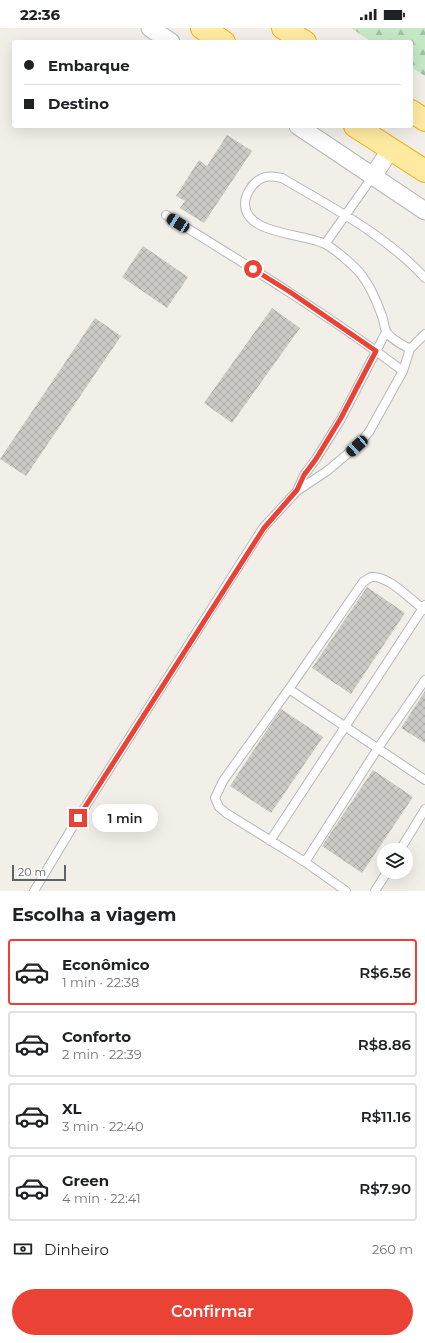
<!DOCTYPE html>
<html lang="pt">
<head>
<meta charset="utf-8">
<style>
  body { margin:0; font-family:Montserrat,sans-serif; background:#f2f2f2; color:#202124; height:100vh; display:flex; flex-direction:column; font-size:15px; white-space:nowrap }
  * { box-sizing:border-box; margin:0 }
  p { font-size:13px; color:#757577 }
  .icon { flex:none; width:22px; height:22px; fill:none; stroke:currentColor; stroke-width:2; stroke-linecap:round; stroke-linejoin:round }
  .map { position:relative; height:863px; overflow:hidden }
  .panel { display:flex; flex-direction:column; background:#fff; flex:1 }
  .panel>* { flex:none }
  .hud { position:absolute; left:12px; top:12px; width:401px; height:88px; border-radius:4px; box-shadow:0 4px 16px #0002; display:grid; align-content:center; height:88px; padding:0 12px; background:#fff }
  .tools { position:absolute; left:377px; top:815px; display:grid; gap:8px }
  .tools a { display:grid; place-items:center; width:36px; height:36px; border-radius:50%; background:#fff; box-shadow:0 4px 16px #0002; font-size:20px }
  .scale { position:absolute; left:12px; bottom:10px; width:54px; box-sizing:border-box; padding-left:4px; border:2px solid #5f6368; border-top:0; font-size:11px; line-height:14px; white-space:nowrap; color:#5f6368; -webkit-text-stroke:3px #fff; paint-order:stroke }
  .end { position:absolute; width:18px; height:18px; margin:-9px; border:5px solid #ea4335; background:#fff; box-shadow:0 0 0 2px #fff }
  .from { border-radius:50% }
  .bubble { position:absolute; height:28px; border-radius:14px; background:#fff; box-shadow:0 4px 16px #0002; font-size:13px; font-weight:600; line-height:28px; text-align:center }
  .car { position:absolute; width:12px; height:24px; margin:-12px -6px; border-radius:5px; box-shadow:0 0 3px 1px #0007; background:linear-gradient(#222 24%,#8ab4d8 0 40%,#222 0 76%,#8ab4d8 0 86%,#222 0) }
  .hud b { display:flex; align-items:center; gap:14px; height:38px; font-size:15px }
  .hud b+b { border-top:1px solid #e0e0e0 }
  .hud i { width:10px; height:10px; background:#202124 }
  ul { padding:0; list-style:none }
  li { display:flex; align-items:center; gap:12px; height:66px; margin:0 8px 6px; padding:0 4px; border:2px solid #e0e0e0; border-radius:4px }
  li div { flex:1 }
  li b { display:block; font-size:15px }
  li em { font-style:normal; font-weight:600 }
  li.current { border-color:#ea4335 }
  li>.icon { width:36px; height:36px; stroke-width:1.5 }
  h2 { padding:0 12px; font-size:18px; line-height:48px }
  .pay { display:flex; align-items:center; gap:10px; height:44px; padding:0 12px; font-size:15px }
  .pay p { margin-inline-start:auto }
  .cta { display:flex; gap:8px; margin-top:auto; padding:8px 12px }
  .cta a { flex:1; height:46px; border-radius:24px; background:#ea4335; color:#fff; font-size:16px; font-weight:600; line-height:46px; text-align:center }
  .status { display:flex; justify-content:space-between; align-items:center; height:28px; padding:0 20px; background:#fff; direction:ltr }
  .status svg { height:11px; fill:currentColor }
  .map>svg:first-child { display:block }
  .forest { fill:url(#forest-firs) }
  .building { fill:url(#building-cross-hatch) }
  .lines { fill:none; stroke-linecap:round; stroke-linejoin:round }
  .service-casing { stroke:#b5b8bc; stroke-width:10 }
  .minor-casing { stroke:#b5b8bc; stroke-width:19 }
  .trunk-casing { stroke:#f9ab00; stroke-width:24 }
  .service { stroke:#fff; stroke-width:8 }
  .minor { stroke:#fff; stroke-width:17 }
  .trunk { stroke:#feeaa1; stroke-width:22 }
  .route { stroke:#ea4335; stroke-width:5 }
</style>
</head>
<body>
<div class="status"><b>22:36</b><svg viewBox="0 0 49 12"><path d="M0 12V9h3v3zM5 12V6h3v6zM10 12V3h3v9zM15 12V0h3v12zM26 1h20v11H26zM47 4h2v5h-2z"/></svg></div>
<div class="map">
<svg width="425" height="863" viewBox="0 0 425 863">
  <defs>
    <pattern id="forest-firs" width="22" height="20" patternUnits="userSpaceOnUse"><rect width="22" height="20" fill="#c5e8c5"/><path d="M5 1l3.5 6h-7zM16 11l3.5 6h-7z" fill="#a3c0a4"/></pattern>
    <pattern id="building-cross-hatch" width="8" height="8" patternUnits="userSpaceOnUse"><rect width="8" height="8" fill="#cccac5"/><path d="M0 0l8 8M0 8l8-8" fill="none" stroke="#a9a8a4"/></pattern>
  </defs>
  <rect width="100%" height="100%" fill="#f1efe8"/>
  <!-- forest -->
  <path class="forest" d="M351 0H425V48L411 39V14H372Z"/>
  <!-- building -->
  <path class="building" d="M227 107 252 123 204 195 180 180 185 173 176 168 199 132 207 138Z
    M143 218 188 249 167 280 122 249Z
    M272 280 300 300 232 395 204 375Z
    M95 290 121 308 26 448 0 431Z
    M367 559 405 585 351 666 312 640Z
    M425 663V715L401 700Z
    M281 681 323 709 271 785 230 758Z
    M373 742 413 769 362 845 322 818Z"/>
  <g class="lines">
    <!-- service casing -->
    <g class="service-casing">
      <path id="service" d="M166 187C247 237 327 286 403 343
        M325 216 373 148
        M425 250C386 207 331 179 282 150 273 148 264 147 256 154 251 158 245 168 245 175 244 207 304 205 325 216 335 221 353 237 360 245 370 257 377 274 382 288 384 293 384 299 386 303 390 311 403 317 410 321L425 306
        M297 463 327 443 357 418 369 404 403 343 410 321
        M289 661 425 752
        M270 813 425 577
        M400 822 425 781
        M305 834 378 720 425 652
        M34 863 78 790 263 500 297 463 304 447 316 431 341 391 386 304
        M346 863 305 834 226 785 219 779 215 770 223 753 289 661 363 554 371 549C389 547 410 572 425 582
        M375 863 387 844"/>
    </g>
    <!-- minor casing -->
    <g class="minor-casing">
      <path id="minor" d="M150 0 171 14
        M298 98 425 183
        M373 148 391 121"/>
    </g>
    <!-- trunk casing -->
    <g class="trunk-casing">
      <path id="trunk" d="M202 0 224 14
        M283 0 305 14
        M411 83 425 92
        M355 98 425 143"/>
    </g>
    <!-- service -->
    <use href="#service" class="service"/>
    <!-- minor -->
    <use href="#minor" class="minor"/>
    <!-- trunk -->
    <use href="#trunk" class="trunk"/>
  </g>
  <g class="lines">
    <!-- route -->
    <path class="route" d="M78 790 264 500 297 462 304 447 316 431 341 390 376 323 290 264 253 241"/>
  </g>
</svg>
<div class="tools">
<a><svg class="icon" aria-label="layers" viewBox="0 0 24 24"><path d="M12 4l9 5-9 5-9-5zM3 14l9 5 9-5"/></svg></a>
</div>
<div class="scale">20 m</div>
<i class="end from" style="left:253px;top:241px"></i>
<i class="end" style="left:78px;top:790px"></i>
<div class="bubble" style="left:92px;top:776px;width:66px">1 min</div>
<i class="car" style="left:178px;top:195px;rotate:302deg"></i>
<i class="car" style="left:357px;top:418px;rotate:228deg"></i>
<div class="hud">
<b><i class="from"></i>Embarque</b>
<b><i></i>Destino</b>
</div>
</div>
<section class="panel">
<h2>Escolha a viagem</h2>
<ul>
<li class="current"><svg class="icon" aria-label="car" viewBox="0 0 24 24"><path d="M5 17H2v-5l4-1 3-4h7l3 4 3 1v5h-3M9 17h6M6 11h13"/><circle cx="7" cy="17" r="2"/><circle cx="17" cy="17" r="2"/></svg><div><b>Econômico</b><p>1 min · 22:38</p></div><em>R$6.56</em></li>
<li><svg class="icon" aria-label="car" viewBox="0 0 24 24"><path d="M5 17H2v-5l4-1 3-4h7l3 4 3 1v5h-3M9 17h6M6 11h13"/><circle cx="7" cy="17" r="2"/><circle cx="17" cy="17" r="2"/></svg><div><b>Conforto</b><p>2 min · 22:39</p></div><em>R$8.86</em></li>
<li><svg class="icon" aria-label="car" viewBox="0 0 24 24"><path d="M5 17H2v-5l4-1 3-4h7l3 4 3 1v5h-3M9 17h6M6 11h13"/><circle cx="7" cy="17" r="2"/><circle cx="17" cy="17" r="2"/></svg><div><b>XL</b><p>3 min · 22:40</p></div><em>R$11.16</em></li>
<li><svg class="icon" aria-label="car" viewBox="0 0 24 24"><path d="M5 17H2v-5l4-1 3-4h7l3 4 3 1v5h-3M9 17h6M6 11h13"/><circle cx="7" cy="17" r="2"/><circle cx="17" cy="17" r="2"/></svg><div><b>Green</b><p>4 min · 22:41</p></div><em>R$7.90</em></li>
</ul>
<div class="pay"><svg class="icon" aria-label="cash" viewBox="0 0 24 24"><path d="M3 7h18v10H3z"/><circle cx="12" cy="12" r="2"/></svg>Dinheiro<p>260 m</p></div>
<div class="cta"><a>Confirmar</a></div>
</section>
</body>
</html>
